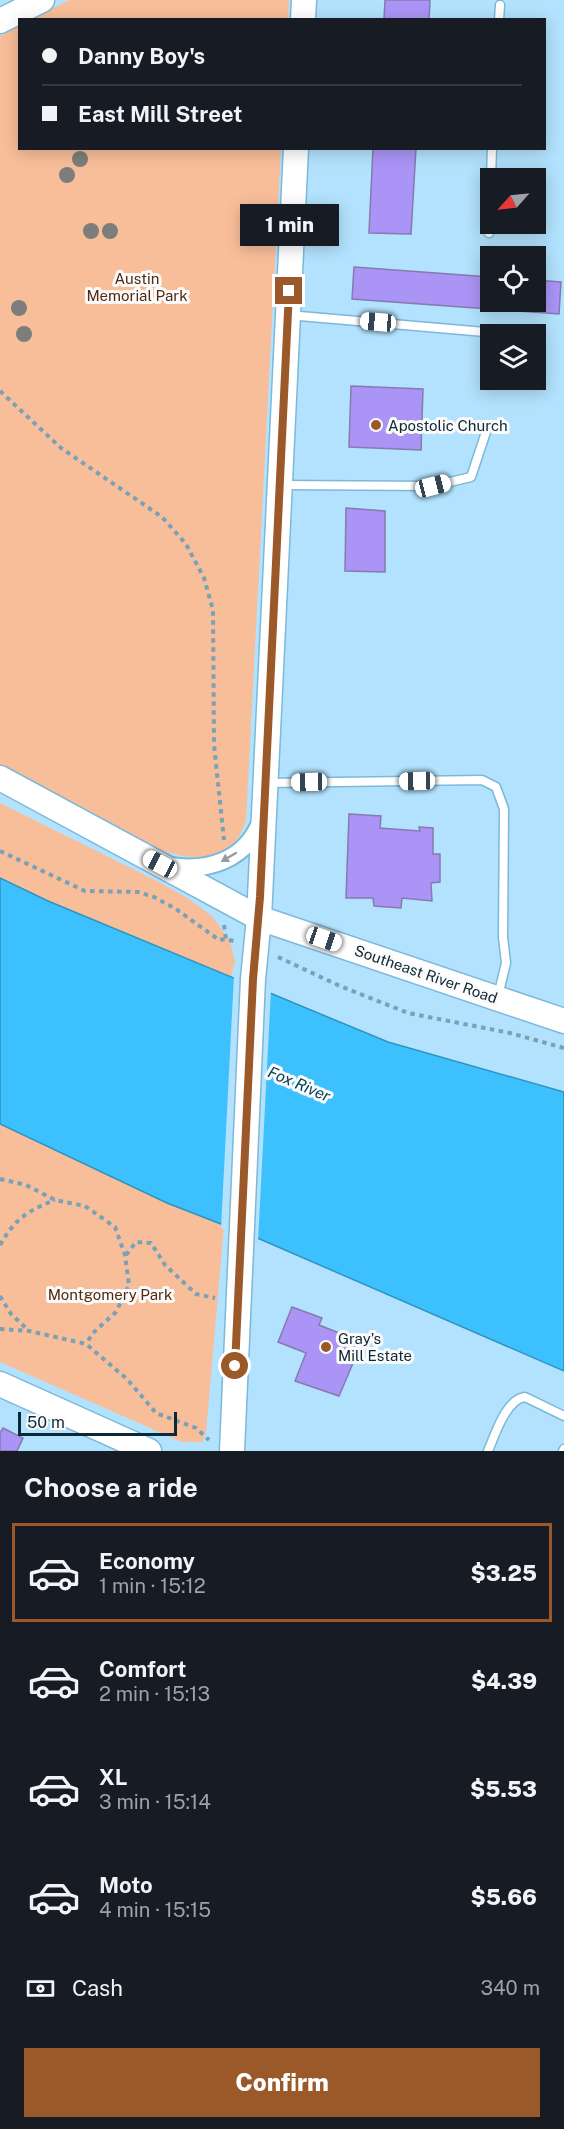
<!DOCTYPE html>
<html lang="en">
<head>
<meta charset="utf-8">
<style>
  body { margin:0; font-family:"Public Sans",sans-serif; background:#20242c; color:#f1f3f6; height:100vh; display:flex; flex-direction:column; font-size:22px; white-space:nowrap }
  * { box-sizing:border-box; margin:0 }
  p { font-size:20px; color:#9ea1a6 }
  .icon { flex:none; width:33px; height:33px; fill:none; stroke:currentColor; stroke-width:2; stroke-linecap:round; stroke-linejoin:round }
  .map { position:relative; height:1451px; overflow:hidden }
  .details { display:flex; flex-direction:column; background:#171b24; flex:1 }
  .details>* { flex:none }
  .banner { position:absolute; left:18px; top:18px; width:528px; height:132px; border-radius:0px; box-shadow:0 3px 15px #0003; display:grid; align-content:center; height:132px; padding:0 24px; background:#171b24 }
  .needle { width:39px; rotate:243deg }
  .tools { position:absolute; left:480px; top:168px; display:grid; gap:12px }
  .tools a { display:grid; place-items:center; width:66px; height:66px; border-radius:0px; background:#171b24; box-shadow:0 3px 15px #0003; font-size:30px }
  .scale { position:absolute; left:18px; bottom:15px; width:159px; box-sizing:border-box; padding-left:6px; border:3px solid #0e2734; border-top:0; font-size:16px; line-height:21px; white-space:nowrap; color:#0e2734; -webkit-text-stroke:4px #fbfbfb; paint-order:stroke }
  .end { position:absolute; width:27px; height:27px; margin:-14px; border:8px solid #9b5828; background:#fff; box-shadow:0 0 0 3px #fff }
  .from { border-radius:50% }
  .bubble { position:absolute; height:42px; border-radius:0px; background:#171b24; box-shadow:0 3px 15px #0003; font-size:20px; font-weight:800; line-height:42px; text-align:center }
  .car { position:absolute; width:18px; height:36px; margin:-18px -9px; border-radius:8px; box-shadow:0 0 4px 2px #0007; background:linear-gradient(#fff 24%,#345 0 40%,#fff 0 76%,#345 0 86%,#fff 0) }
  .banner b { display:flex; align-items:center; gap:21px; height:57px; font-size:22px }
  .banner b+b { border-top:2px solid #363941 }
  .banner i { width:15px; height:15px; background:#f1f3f6 }
  ul { padding:0; list-style:none }
  li { display:flex; align-items:center; gap:18px; height:99px; margin:0 12px 9px; padding:0 12px; border:3px solid transparent; border-radius:0px }
  li div { flex:1 }
  li b { display:block; font-size:22px }
  li em { font-style:normal; font-weight:800 }
  li.active { border-color:#9b5828 }
  li>.icon { width:54px; height:54px; stroke-width:1.5 }
  h2 { padding:0 24px; font-size:27px; line-height:72px }
  .pay { display:flex; align-items:center; gap:15px; height:66px; padding:0 24px; font-size:22px }
  .pay p { margin-inline-start:auto }
  .primary-button { display:flex; gap:12px; margin-top:auto; padding:12px 24px }
  .primary-button a { flex:1; height:69px; border-radius:0px; background:#9b5828; color:#fff; font-size:24px; font-weight:800; line-height:69px; text-align:center }
  .map>svg:first-child { display:block }
  .green { fill:#f8be9a }
  .water { fill:#3dc1fe; stroke:#2f93c1; stroke-width:1.5 }
  .pier { fill:#b2e2fd }
  .building { fill:#aa94f6; stroke:#857baf; stroke-width:1.5 }
  .lines { fill:none; stroke-linecap:round; stroke-linejoin:round }
  .lane-casing { stroke:#7cb9d9; stroke-width:11 }
  .street-casing { stroke:#7cb9d9; stroke-width:20 }
  .secondary-casing { stroke:#7cb9d9; stroke-width:27 }
  .path { stroke:#79a1b7; stroke-width:4; stroke-dasharray:4.5 4.5; stroke-linecap:butt }
  .lane { stroke:#fff; stroke-width:8 }
  .street { stroke:#fff; stroke-width:16 }
  .secondary { stroke:#fff; stroke-width:24 }
  .tree { fill:#7d7d7b }
  .oneway { fill:#939ea4 }
  .route { stroke:#9b5828; stroke-width:8 }
  .poi-dot { fill:#9b5828; stroke:#fbfbfb; stroke-width:2 }
  .labels { text-anchor:middle; dominant-baseline:central; stroke-width:6; stroke-linejoin:round; paint-order:stroke }
  .park-label { font-size:15px; fill:#512b11; stroke:#fbfbfb }
  .poi-label { font-size:15px; fill:#0e2734; stroke:#fbfbfb; text-anchor:start }
  .street-label { font-size:15px; fill:#0e2734; stroke:#fbfbfb }
  .water-label { font-size:16px; font-style:italic; fill:#043e56; stroke:#fbfbfb }
</style>
</head>
<body>
<div class="map">
<svg width="564" height="1451" viewBox="0 0 564 1451">
  <rect width="100%" height="100%" fill="#b2e2fd"/>
  <!-- green -->
  <path class="green" d="M69 0H289L288 19H31Z
    M19 26 20 148 281 149 246 820C224 896 123 835 81 812 54 798 27 784 0 769V36Z
    M0 803 161 883 189 899 212 916 230 941 235 961 231 977 48 901 0 878Z
    M0 1124 167 1203 224 1226 206 1432 202 1442H182L0 1362Z"/>
  <!-- water -->
  <path class="water" d="M0 878 48 901 388 1042 564 1092V1371L262 1240 167 1203 0 1124Z"/>
  <!-- pier -->
  <path class="pier" d="M234 975 271 990 258 1242 221 1228Z"/>
  <!-- building -->
  <path class="building" d="M385 0H430L429 20H384Z
    M373 148H416L411 234 369 233Z
    M354 267 490 277V302H536V280L561 282 559 314 352 299Z
    M351 386 423 389 421 450 349 447Z
    M346 508 385 511V572L345 571Z
    M349 814 381 816 380 828 420 831 419 827 433 828V854H440V882L431 883 432 901 402 898 401 908 374 906 373 898H346Z
    M292 1307 322 1318 319 1325 362 1342 339 1396 295 1381 306 1353 278 1342Z
    M3 1428 23 1438 17 1451H0V1433Z"/>
  <g class="lines">
    <!-- lane casing -->
    <g class="lane-casing">
      <path id="lane" d="M499 20 500 5
        M491 178 492 148
        M489 233 490 192
        M288 315 508 334
        M281 485 433 486 471 477 486 432
        M266 783 482 780 496 787 504 809 503 937 506 963 498 996
        M488 1451C495 1435 506 1399 525 1397L564 1416
        M563 1451 564 1449"/>
    </g>
    <!-- street casing -->
    <g class="street-casing">
      <path id="street" d="M170 866C208 872 245 860 260 823"/>
    </g>
    <!-- secondary casing -->
    <g class="secondary-casing">
      <path id="secondary" d="M303 20 304 0
        M0 21 42 0
        M0 778 259 918 564 1021
        M0 1384 149 1451
        M232 1451 253 979 259 918 296 148"/>
    </g>
    <!-- path -->
    <path class="path" d="M0 391 61 448 162 517 186 544 204 578 213 610 214 745 224 840
      M0 851 85 891 138 892 154 897 176 909 219 940 226 939 237 942
      M224 925 226 939
      M278 957 340 986 408 1013 510 1033 564 1048
      M0 1179 26 1185 55 1200 85 1206 115 1227 125 1255 129 1285 116 1312 93 1333 86 1344
      M0 1245C15 1219 27 1211 55 1200
      M126 1255 136 1242 151 1243 165 1265 196 1294 215 1298
      M0 1296 11 1314 29 1331
      M0 1329 29 1331 86 1344 127 1379 156 1413 196 1428 209 1440"/>
    <!-- lane -->
    <use href="#lane" class="lane"/>
    <!-- street -->
    <use href="#street" class="street"/>
    <!-- secondary -->
    <use href="#secondary" class="secondary"/>
  </g>
  <!-- trees -->
  <g class="tree">
    <circle cx="80" cy="159" r="8"/>
    <circle cx="67" cy="175" r="8"/>
    <circle cx="91" cy="231" r="8"/>
    <circle cx="110" cy="231" r="8"/>
    <circle cx="19" cy="308" r="8"/>
    <circle cx="24" cy="334" r="8"/>
  </g>
  <!-- one-way arrows -->
  <defs><path id="oneway-solid" d="M-6-.8H1V-3.2L6.5 0L1 3.2V.8H-6Z" transform="scale(1.5)"/></defs>
  <use class="oneway" href="#oneway-solid" transform="translate(229 857) rotate(150)"/>
  <g class="lines">
    <!-- route -->
    <path class="route" d="M235 1366 253 979 260 897 289 291"/>
  </g>
  <!-- markers -->
  <g class="poi-dot">
    <circle cx="376" cy="425" r="6"/>
    <circle cx="326" cy="1347" r="6"/>
  </g>
  <g class="labels">
    <!-- park labels -->
    <g class="park-label">
      <text x="137" y="278">Austin<tspan x="137" dy="17">Memorial Park</tspan></text>
      <text x="110" y="1294">Montgomery Park</text>
    </g>
    <!-- poi labels -->
    <g class="poi-label">
      <text x="388" y="425">Apostolic Church</text>
      <text x="338" y="1338">Gray's<tspan x="338" dy="17">Mill Estate</tspan></text>
    </g>
    <!-- street labels -->
    <g class="street-label">
      <text transform="translate(426 974) rotate(19)">Southeast River Road</text>
    </g>
    <!-- water labels -->
    <g class="water-label">
      <text transform="translate(299 1084) rotate(23)">Fox River</text>
    </g>
  </g>
</svg>
<div class="tools">
<a><svg class="needle" viewBox="-14 -14 28 28"><path d="M0-13l5 13h-10z" fill="#e53935"/><path d="M0 13l5-13h-10z" fill="#9ea1a6"/></svg></a>
<a><svg class="icon" aria-label="locate" viewBox="0 0 24 24"><circle cx="12" cy="12" r="6"/><path d="M12 2v4M12 18v4M2 12h4M18 12h4"/></svg></a>
<a><svg class="icon" aria-label="layers" viewBox="0 0 24 24"><path d="M12 4l9 5-9 5-9-5zM3 14l9 5 9-5"/></svg></a>
</div>
<div class="scale">50 m</div>
<i class="end from" style="left:235px;top:1366px"></i>
<i class="end" style="left:289px;top:291px"></i>
<div class="bubble" style="left:240px;top:204px;width:99px">1 min</div>
<i class="car" style="left:378px;top:322px;rotate:275deg"></i>
<i class="car" style="left:433px;top:486px;rotate:76deg"></i>
<i class="car" style="left:417px;top:781px;rotate:269deg"></i>
<i class="car" style="left:309px;top:782px;rotate:269deg"></i>
<i class="car" style="left:160px;top:864px;rotate:298deg"></i>
<i class="car" style="left:324px;top:939px;rotate:109deg"></i>
<div class="banner">
<b><i class="from"></i>Danny Boy's</b>
<b><i></i>East Mill Street</b>
</div>
</div>
<section class="details">
<h2>Choose a ride</h2>
<ul>
<li class="active"><svg class="icon" aria-label="car" viewBox="0 0 24 24"><path d="M5 17H2v-5l4-1 3-4h7l3 4 3 1v5h-3M9 17h6M6 11h13"/><circle cx="7" cy="17" r="2"/><circle cx="17" cy="17" r="2"/></svg><div><b>Economy</b><p>1 min · 15:12</p></div><em>$3.25</em></li>
<li><svg class="icon" aria-label="car" viewBox="0 0 24 24"><path d="M5 17H2v-5l4-1 3-4h7l3 4 3 1v5h-3M9 17h6M6 11h13"/><circle cx="7" cy="17" r="2"/><circle cx="17" cy="17" r="2"/></svg><div><b>Comfort</b><p>2 min · 15:13</p></div><em>$4.39</em></li>
<li><svg class="icon" aria-label="car" viewBox="0 0 24 24"><path d="M5 17H2v-5l4-1 3-4h7l3 4 3 1v5h-3M9 17h6M6 11h13"/><circle cx="7" cy="17" r="2"/><circle cx="17" cy="17" r="2"/></svg><div><b>XL</b><p>3 min · 15:14</p></div><em>$5.53</em></li>
<li><svg class="icon" aria-label="car" viewBox="0 0 24 24"><path d="M5 17H2v-5l4-1 3-4h7l3 4 3 1v5h-3M9 17h6M6 11h13"/><circle cx="7" cy="17" r="2"/><circle cx="17" cy="17" r="2"/></svg><div><b>Moto</b><p>4 min · 15:15</p></div><em>$5.66</em></li>
</ul>
<div class="pay"><svg class="icon" aria-label="cash" viewBox="0 0 24 24"><path d="M3 7h18v10H3z"/><circle cx="12" cy="12" r="2"/></svg>Cash<p>340 m</p></div>
<div class="primary-button"><a>Confirm</a></div>
</section>
</body>
</html>
